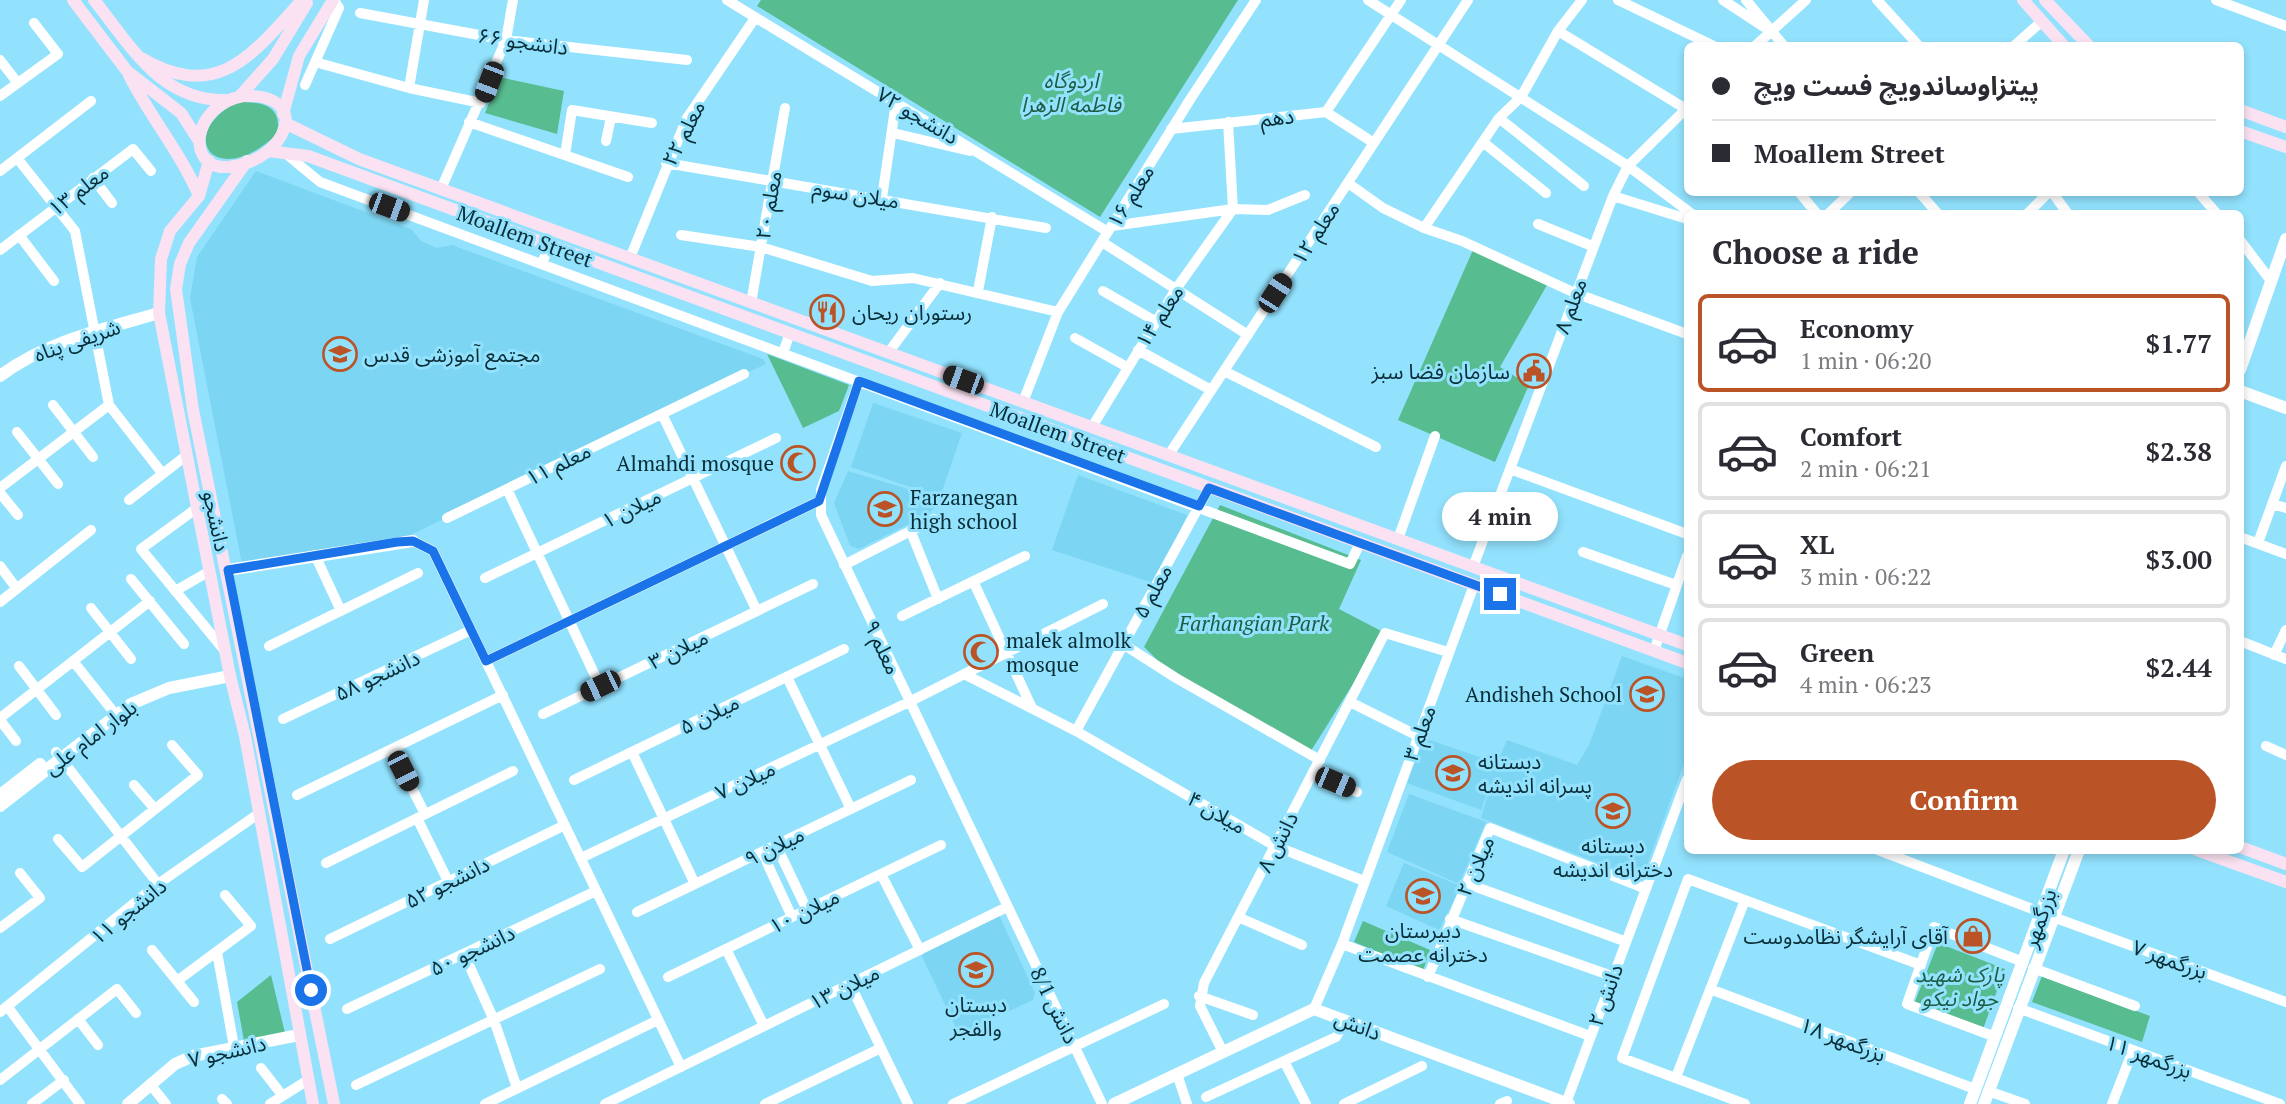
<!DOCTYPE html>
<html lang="en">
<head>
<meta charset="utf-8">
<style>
  body { margin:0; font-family:"PT Serif","Noto Sans Arabic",serif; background:#f7f7f7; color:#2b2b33; height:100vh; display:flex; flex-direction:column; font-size:26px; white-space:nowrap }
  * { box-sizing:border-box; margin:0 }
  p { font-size:23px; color:#7c7c81 }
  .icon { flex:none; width:38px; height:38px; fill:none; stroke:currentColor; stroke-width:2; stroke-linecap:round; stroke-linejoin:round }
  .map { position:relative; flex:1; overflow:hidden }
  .sheet { position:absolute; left:1684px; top:210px; width:560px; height:644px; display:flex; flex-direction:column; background:#fff; border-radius:10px; box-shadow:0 4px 10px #0003 }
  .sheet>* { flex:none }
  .banner { position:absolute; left:1684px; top:42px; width:560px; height:154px; border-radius:10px; box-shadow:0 4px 10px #0003; display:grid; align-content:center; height:154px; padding:0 28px; background:#fff }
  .end { position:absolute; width:32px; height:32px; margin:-16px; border:9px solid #1a73e8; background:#fff; box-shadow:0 0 0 4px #fff }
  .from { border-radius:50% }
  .bubble { position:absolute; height:49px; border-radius:24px; background:#fff; box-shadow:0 4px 10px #0003; font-size:23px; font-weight:600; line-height:49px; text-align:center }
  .car { position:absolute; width:21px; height:42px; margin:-21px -10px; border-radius:9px; box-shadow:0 0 5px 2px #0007; background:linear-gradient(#222 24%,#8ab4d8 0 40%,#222 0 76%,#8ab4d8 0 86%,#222 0) }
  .banner b { display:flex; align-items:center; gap:24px; height:66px; font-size:26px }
  .banner b+b { border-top:2px solid #e1e1e2 }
  .banner i { width:18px; height:18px; background:#2b2b33 }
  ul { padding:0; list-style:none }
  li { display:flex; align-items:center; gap:21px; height:98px; margin:0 14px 10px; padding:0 14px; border:4px solid #e1e1e2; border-radius:10px }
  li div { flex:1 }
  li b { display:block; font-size:26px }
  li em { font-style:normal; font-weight:600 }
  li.on { border-color:#ba5427 }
  li>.icon { width:63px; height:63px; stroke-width:1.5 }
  h2 { padding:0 28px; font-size:32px; line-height:84px }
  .cta { display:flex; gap:14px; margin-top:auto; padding:14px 28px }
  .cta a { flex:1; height:80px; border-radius:42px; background:#ba5427; color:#fff; font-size:28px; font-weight:600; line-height:80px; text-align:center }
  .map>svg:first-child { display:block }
  .built { fill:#7cd5f2 }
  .green { fill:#57bc8f }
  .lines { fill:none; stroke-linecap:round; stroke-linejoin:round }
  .minor { stroke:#fff; stroke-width:10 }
  .tertiary { stroke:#fff; stroke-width:12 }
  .secondary { stroke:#fbe2f2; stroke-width:12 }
  .route { stroke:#1a73e8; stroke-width:9 }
  .labels { text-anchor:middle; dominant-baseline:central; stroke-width:6; stroke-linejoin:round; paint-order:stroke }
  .street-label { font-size:21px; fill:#092d37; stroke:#92e2fe }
  .park-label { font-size:21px; font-style:italic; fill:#1d5e43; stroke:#92e2fe }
  .poi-label { font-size:21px; fill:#092d37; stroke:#92e2fe; text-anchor:start }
</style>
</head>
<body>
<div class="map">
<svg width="2286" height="1104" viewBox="0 0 2286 1104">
  <rect width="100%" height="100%" fill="#92e2fe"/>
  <!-- built -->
  <path class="built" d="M256 171 411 229 421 241 437 248 452 245 763 359 766 364 613 434 614 437 400 540 242 564 190 298 197 257Z
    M873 403 962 433 940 497 851 467Z
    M848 471 941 499H942L929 514 859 549 850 546 834 503Z
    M1078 475 1187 515 1156 584 1052 550Z
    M1622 656 1687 679V755L1644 874 1638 878 1481 818 1491 783 1481 810 1407 783 1424 738 1497 763 1507 740 1577 765 1589 745Z
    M1409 794 1486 822 1459 884 1387 852Z
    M1404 863 1461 886 1439 930 1386 906Z
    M999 915 1035 993 1033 1000 959 1034 917 946Z"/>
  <!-- green -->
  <path class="green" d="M761 0H1238L1100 217 757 6Z
    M499 77 564 91 557 134 485 113Z
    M237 102C260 102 283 104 277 134 218 191 173 137 237 102Z
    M1473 250 1547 285 1500 367 1529 385 1495 462 1398 420Z
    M767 354 849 385 839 411 803 428Z
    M1220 505 1361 560 1339 609 1385 633 1309 754 1176 678 1144 647Z
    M1363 921 1430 950 1423 971 1354 942Z
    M1938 943 2005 969 1983 1029 1914 1004Z
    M271 975 285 1033 244 1041 237 1002Z
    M2042 976 2150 1016 2142 1042 2032 1002Z"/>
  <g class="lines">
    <!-- minor -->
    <path class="minor" d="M727 0 1108 232
      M1368 0 1628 166 1692 214
      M1618 0 1714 46
      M1723 0 1764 27
      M1746 0 1784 46
      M1877 0 1919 46
      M2216 0 2286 26
      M360 13 506 40 687 60
      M1558 31 1686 109
      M1755 46 1806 0
      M2014 46 2042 21
      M0 60 17 82
      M315 62 409 88 481 103
      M305 85 339 8 334 0
      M409 88 424 0
      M0 96 58 54 34 23
      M1326 112 1401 0
      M1499 118 1584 186
      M469 122 628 177
      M1228 122 1233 209
      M1171 129 1326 112 1374 143
      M893 133 970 151
      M606 141 611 117
      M1483 142 1546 193
      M285 153 320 182 1350 564 1360 543
      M565 155 572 110 652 123
      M17 158 75 231 109 405 162 473
      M666 163 1046 228
      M0 171 91 101
      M93 178 112 203
      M1348 183 1383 208 1424 228 1462 241 1575 293 1687 334
      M441 189 506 40 513 0
      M1799 192 1817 214
      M1919 192 1938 214
      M2052 192 2068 214
      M2198 192 2217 214
      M1613 196 1687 219
      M882 198 896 102
      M1828 214 1851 192
      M2027 214 2049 192
      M1538 224 1592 246
      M1112 226 1233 209 1268 210 1305 195
      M1424 228 1499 118 1521 97 1558 31 1582 0
      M19 235 54 281
      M681 235 761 247 872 281 913 278 1058 312
      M2240 240 2271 281
      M1102 242 1248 335
      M0 250 133 149 151 171
      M630 258 687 118 755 18
      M542 264 549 245
      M978 291 992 217
      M1103 291 1155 321
      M751 303 785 108
      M1075 338 1127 367
      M1138 350 1211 390
      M783 353 790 333
      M888 353 940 283
      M1224 371 1376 447
      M859 381 821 490V515L1102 1104
      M1023 402 1058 312 1191 98 1256 0
      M53 405 93 457
      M662 414 757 611
      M1092 427 1176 289 1233 209
      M17 432 58 484
      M1168 456 1468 0
      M1510 469 1687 534
      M0 488 109 405
      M507 489 600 686
      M0 493 18 515
      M129 500 187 455
      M2272 504 2286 508
      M197 508 141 549 225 651
      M447 518 744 374
      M911 532 938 599
      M2240 537 2286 554
      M1398 539 1435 436
      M413 541 433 551 681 1067
      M2258 543 2286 466
      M1583 552 1676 585
      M315 555 341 611
      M844 565 934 519
      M0 566 17 589
      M1473 567 1613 196 1628 166 1687 108
      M485 578 776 438
      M131 579 184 644
      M974 583 1032 708
      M175 591 210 571
      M0 602 91 530
      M91 608 131 659
      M902 616 1025 556
      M2240 641 2286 659
      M1123 644 1176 678 1320 760
      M269 646 418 573
      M1654 651 1687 556
      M2274 655 2286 630
      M73 661 116 715
      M486 661 819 501
      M19 666 56 715
      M964 674 1076 731 1275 846 1364 881
      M787 677 851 809
      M1350 702 1418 736
      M543 714 813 584
      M0 718 150 601
      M283 719 471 630
      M0 720 16 741
      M1076 731 1209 488
      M2266 746 2286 755
      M392 749 425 814
      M56 752 158 884
      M632 752 695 884
      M1313 773 1357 792
      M574 780 844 649
      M134 785 155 809
      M297 795 503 695
      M417 818 448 881
      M58 839 82 867 198 775 172 745
      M776 845 807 910
      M1878 850 2040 912
      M762 852 792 917
      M581 858 909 702 1103 604
      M326 863 513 771
      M881 874 920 950
      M1468 884 1624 941
      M637 912 911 780
      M1238 917 1302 945
      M2053 917 2286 1002
      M1450 919 1612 976
      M0 928 40 898 20 873
      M330 939 565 825
      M1342 944 1590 1036
      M726 949 764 1026
      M152 950 194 1002
      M217 952 234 1047
      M464 954 494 1020 517 1088
      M2033 968 2135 1006
      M668 977 941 845
      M1428 977 1490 828 1644 888
      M177 981 251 926 225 895
      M850 984 908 1104
      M1710 989 1975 1089
      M1199 996 1253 1015
      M7 1006 80 1104
      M2018 1008 2280 1104
      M347 1009 596 891
      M1314 1009 1342 944 1474 585
      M0 1012 158 884 258 814
      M78 1019 98 1045
      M1993 1036 1907 1004 1934 927 2023 962
      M1223 1052 1200 1006 1204 983 1385 633 1448 652
      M1284 1061 1306 1104
      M261 1068 282 1095
      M1177 1074 1187 1104
      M1676 1077 1745 900
      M0 1080 117 989 136 1013
      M150 1084 166 1104
      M356 1085 600 969
      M1988 1091 2025 1104
      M1206 1097 1336 1037 1346 1020
      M222 1099 227 1104
      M1566 1103 1687 779
      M32 1104 64 1080
      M270 1104 308 1080
      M485 1104 658 1020
      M605 1104 1007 907
      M765 1104 881 1048
      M953 1104 1164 1004
      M1344 1104 1422 1066
      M1500 1104 1507 1101
      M1745 1104 1622 1058 1688 879 1921 965
      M2112 1104 2133 1050"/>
    <!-- tertiary -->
    <path class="tertiary" d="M2240 370 2286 239
      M0 376C46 341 105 329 159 313
      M2240 391 2286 408
      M228 570 413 541
      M0 795 40 764
      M0 806 131 704 169 688 230 676
      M128 1104 175 1064 193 1056 299 1035
      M1114 1104 1314 1009 1569 1104
      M1970 1104 2064 850
      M1984 1104 2079 850"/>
    <!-- secondary -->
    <path class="secondary" d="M73 0 127 71 181 113 199 141
      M94 0C131 46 160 101 226 100
      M2023 0 2064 46
      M2045 0 2089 46
      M141 58C218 103 252 55 302 0
      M129 75C150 117 181 153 199 196
      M240 96 273 59 307 3
      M243 96C315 93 286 162 228 167 186 170 190 106 243 96Z
      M2240 110 2286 127
      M283 114 299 56 333 0
      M285 123 359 159 1687 645
      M2240 131 2286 147
      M268 151 308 156 1687 663
      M209 161 199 196 170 231 161 259 159 313 230 676 245 736 313 1104
      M247 161 189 243 180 264 176 289 193 410 334 1104
      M2240 847 2286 864
      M2197 850 2286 882"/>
  </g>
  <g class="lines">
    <!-- route -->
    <path class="route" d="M311 990 228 570 397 542 413 541 433 551 486 661 819 501 859 381 1199 506 1209 488 1500 594"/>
  </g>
  <!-- icons -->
  <defs>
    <g id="restaurant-ring" transform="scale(1.75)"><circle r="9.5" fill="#92e2fe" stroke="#ba5427" stroke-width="1.5"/><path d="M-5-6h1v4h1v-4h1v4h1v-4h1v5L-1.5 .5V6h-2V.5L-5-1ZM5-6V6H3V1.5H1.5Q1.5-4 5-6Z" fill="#ba5427"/></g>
    <g id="school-ring" transform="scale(1.75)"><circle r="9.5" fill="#92e2fe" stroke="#ba5427" stroke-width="1.5"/><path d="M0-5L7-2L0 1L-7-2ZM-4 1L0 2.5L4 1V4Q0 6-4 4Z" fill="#ba5427"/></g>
    <g id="civic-ring" transform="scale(1.75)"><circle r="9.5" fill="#92e2fe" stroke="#ba5427" stroke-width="1.5"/><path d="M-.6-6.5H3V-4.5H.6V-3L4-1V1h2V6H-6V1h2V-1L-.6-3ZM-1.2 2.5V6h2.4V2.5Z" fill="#ba5427"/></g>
    <g id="mosque-ring" transform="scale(1.75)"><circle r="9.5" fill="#92e2fe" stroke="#ba5427" stroke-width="1.5"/><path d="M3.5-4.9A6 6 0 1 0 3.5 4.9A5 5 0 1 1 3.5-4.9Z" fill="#ba5427"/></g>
    <g id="shop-ring" transform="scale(1.75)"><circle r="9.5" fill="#92e2fe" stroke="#ba5427" stroke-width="1.5"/><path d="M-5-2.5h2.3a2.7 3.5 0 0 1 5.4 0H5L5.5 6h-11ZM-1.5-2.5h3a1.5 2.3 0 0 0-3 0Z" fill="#ba5427"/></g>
  </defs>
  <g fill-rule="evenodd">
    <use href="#restaurant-ring" x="827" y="312"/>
    <use href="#school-ring" x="340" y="354"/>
    <use href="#civic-ring" x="1534" y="371"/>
    <use href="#mosque-ring" x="798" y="463"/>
    <use href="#school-ring" x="885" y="509"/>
    <use href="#mosque-ring" x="981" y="652"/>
    <use href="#school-ring" x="1647" y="694"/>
    <use href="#school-ring" x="1453" y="773"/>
    <use href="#school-ring" x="1613" y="811"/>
    <use href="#school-ring" x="1423" y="896"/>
    <use href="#shop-ring" x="1973" y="936"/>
    <use href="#school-ring" x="976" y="970"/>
  </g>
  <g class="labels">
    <!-- street labels -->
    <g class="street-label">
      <text transform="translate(523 41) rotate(8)">دانشجو ۶۶</text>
      <text transform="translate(918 115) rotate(31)">دانشجو ۷۲</text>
      <text transform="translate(1277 117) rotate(-6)">دهم</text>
      <text transform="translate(683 133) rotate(-63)">معلم ۲۲</text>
      <text transform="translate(78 190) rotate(-37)">معلم ۱۳</text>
      <text transform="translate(856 194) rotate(9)">میلان سوم</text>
      <text transform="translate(1130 196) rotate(-58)">معلم ۱۶</text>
      <text transform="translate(768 205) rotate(-80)">معلم ۲۰</text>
      <text transform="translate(1315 233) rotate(-57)">معلم ۱۲</text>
      <text transform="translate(525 236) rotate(20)">Moallem Street</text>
      <text transform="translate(1570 306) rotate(-70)">معلم ۸</text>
      <text transform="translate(1159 316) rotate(-57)">معلم ۱۴</text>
      <text transform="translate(77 340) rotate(-19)">شریفی پناه</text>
      <text transform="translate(1058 432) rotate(20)">Moallem Street</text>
      <text transform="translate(558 464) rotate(-26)">معلم ۱۱</text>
      <text transform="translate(631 508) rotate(-26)">میلان ۱</text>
      <text transform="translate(217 521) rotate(78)">دانشجو</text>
      <text transform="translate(1152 591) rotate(-61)">معلم ۵</text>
      <text transform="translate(883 647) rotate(65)">معلم ۹</text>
      <text transform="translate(678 649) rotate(-26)">میلان ۳</text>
      <text transform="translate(377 675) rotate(-25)">دانشجو ۵۸</text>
      <text transform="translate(709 714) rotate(-26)">میلان ۵</text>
      <text transform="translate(1419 733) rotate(-70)">معلم ۳</text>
      <text transform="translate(90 737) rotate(-37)">بلوار امام علی</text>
      <text transform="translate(745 780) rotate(-25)">میلان ۷</text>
      <text transform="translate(1217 812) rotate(30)">میلان ۴</text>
      <text transform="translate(1277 842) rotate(-63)">دانش ۸</text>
      <text transform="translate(774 846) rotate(-26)">میلان ۹</text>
      <text transform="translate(1475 866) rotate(-66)">میلان ۲</text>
      <text transform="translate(447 882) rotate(-26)">دانشجو ۵۲</text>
      <text transform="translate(128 911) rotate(-39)">دانشجو ۱۱</text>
      <text transform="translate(804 911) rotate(-26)">میلان ۱۰</text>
      <text transform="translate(2039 918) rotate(-70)">بزرگمهر</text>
      <text transform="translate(472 950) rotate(-25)">دانشجو ۵۰</text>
      <text transform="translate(2170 959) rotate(20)">بزرگمهر ۷</text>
      <text transform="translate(844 987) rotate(-26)">میلان ۱۳</text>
      <text transform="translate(1605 995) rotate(-70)">دانش ۲</text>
      <text transform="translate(1055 1005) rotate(64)">دانش 8/1</text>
      <text transform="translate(1358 1025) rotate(21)">دانش</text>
      <text transform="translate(1843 1039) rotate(21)">بزرگمهر ۱۸</text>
      <text transform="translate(227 1051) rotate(-13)">دانشجو ۷</text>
      <text transform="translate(2149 1056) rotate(20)">بزرگمهر ۱۱</text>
    </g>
    <!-- park labels -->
    <g class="park-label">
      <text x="1071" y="80">اردوگاه<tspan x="1071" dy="24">فاطمه الزهرا</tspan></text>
      <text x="1254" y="623">Farhangian Park</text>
      <text x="1960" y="974">پارک شهید<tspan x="1960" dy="24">جواد نیکو</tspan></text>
    </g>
    <!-- poi labels -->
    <g class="poi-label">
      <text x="852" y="312">رستوران ریحان</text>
      <text x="364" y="354">مجتمع آموزشی قدس</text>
      <text x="1510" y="371" text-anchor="end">سازمان فضا سبز</text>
      <text x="774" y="463" text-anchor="end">Almahdi mosque</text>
      <text x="910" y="497">Farzanegan<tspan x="910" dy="24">high school</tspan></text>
      <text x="1006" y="640">malek almolk<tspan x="1006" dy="24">mosque</tspan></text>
      <text x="1622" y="694" text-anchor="end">Andisheh School</text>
      <text x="1478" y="761">دبستانه<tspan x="1478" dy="24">پسرانه اندیشه</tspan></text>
      <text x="1613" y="845" text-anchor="middle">دبستانه<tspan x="1613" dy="24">دخترانه اندیشه</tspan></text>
      <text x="1423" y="930" text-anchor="middle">دبیرستان<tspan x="1423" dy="24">دخترانه عصمت</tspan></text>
      <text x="1948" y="936" text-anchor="end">آقای آرایشگر نظامدوست</text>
      <text x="976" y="1004" text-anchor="middle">دبستان<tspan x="976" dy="24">والفجر</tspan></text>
    </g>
  </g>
</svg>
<i class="end from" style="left:311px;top:990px"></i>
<i class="end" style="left:1500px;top:594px"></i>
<div class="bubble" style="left:1442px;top:492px;width:116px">4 min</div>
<i class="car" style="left:489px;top:82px;rotate:201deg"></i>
<i class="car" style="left:389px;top:207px;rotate:110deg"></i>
<i class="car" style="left:1275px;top:293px;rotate:33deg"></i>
<i class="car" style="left:963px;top:380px;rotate:290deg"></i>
<i class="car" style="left:600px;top:686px;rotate:244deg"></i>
<i class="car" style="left:403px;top:771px;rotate:153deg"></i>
<i class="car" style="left:1335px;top:782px;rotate:113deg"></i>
<div class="banner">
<b><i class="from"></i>پیتزاوساندویچ فست ویچ</b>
<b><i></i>Moallem Street</b>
</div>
<section class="sheet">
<h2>Choose a ride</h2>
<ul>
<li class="on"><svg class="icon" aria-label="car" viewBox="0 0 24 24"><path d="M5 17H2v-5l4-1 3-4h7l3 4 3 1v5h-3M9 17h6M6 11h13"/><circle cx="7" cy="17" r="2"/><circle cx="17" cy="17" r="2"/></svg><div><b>Economy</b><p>1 min · 06:20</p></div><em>$1.77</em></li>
<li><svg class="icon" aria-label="car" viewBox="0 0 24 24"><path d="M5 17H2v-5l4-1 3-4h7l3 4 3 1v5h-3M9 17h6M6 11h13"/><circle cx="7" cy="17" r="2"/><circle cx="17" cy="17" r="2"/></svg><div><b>Comfort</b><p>2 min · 06:21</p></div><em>$2.38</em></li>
<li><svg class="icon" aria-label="car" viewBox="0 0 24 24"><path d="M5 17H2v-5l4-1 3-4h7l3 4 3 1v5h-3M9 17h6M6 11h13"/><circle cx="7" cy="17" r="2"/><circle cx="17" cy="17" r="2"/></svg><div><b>XL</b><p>3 min · 06:22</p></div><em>$3.00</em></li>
<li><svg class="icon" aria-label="car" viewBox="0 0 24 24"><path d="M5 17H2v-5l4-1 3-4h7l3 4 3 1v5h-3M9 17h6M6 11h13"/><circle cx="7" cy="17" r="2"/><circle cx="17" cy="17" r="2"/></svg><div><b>Green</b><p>4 min · 06:23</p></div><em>$2.44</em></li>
</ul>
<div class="cta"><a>Confirm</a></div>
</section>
</div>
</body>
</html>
